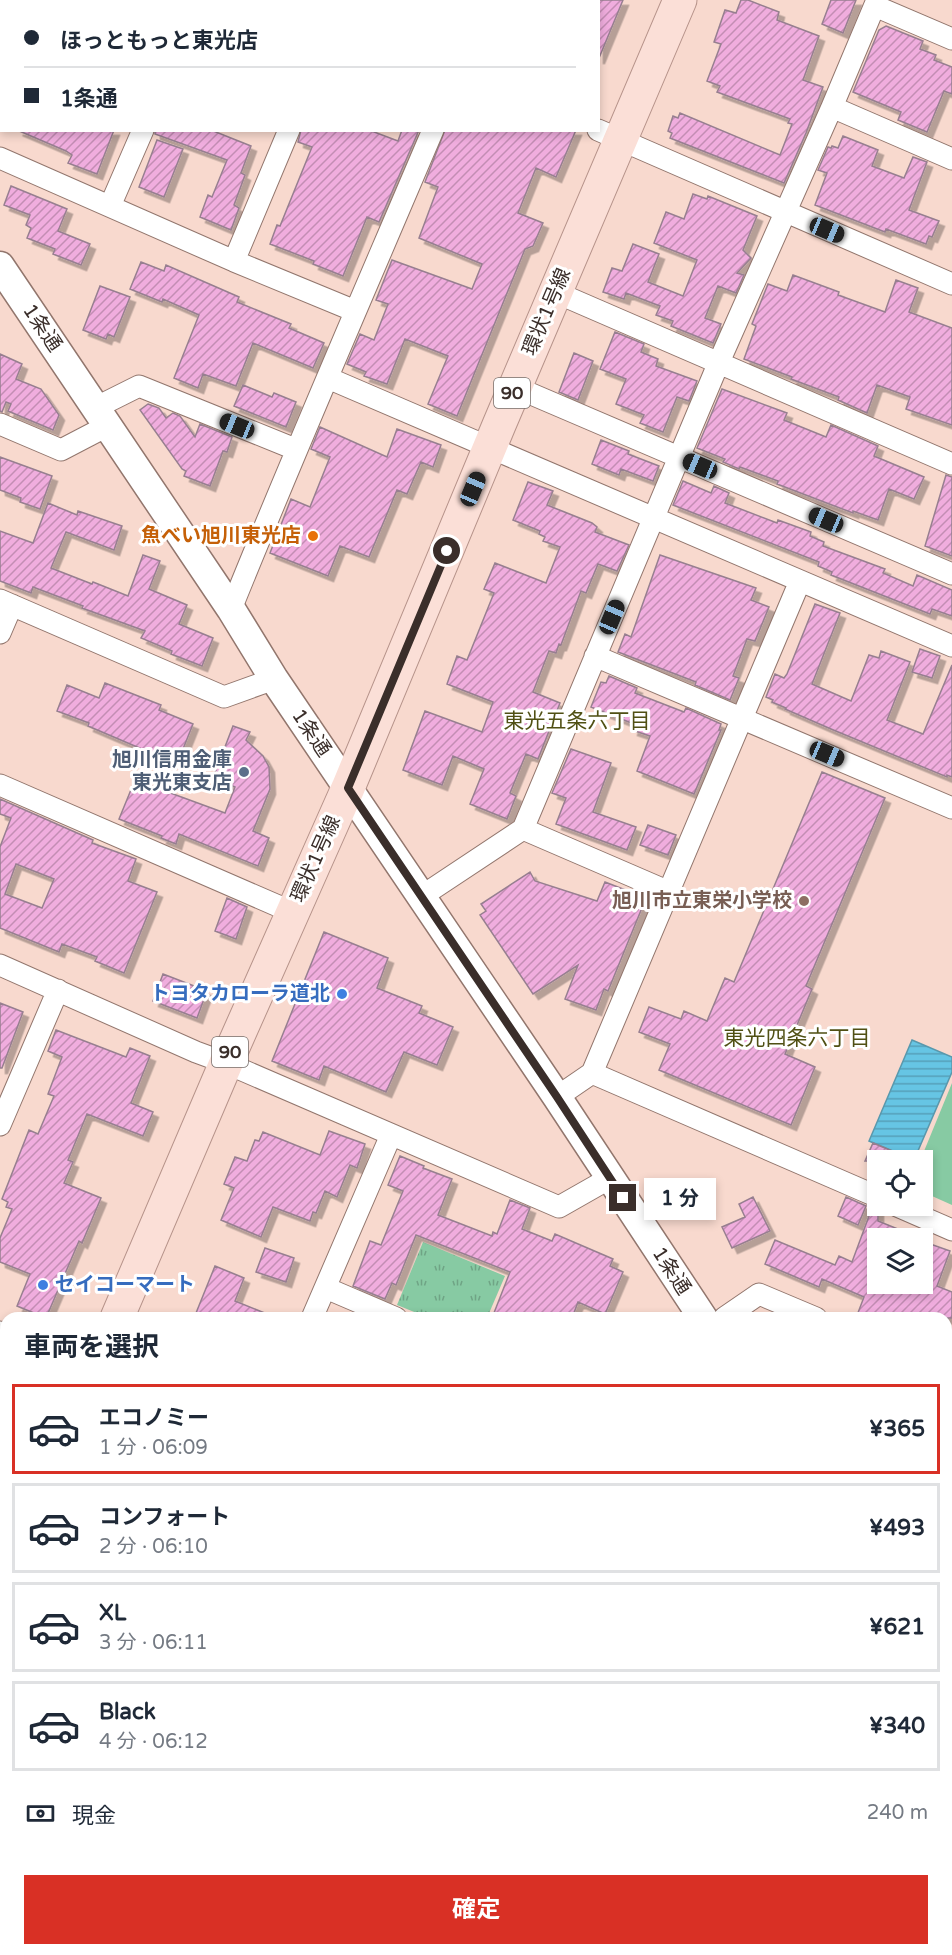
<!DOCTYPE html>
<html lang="ja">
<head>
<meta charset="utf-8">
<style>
  body { margin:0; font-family:"Varela Round","Noto Sans JP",sans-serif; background:#f6f6f7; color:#1f2937; height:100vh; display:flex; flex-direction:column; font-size:22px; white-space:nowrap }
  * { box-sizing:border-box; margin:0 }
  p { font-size:20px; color:#747a83 }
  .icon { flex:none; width:33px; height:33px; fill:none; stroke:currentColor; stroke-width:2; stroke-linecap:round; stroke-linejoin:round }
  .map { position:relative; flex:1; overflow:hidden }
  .sheet { position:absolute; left:0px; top:1312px; width:952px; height:644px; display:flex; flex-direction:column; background:#fff; border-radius:18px 18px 0 0; box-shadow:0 3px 9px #0003 }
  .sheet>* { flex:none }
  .top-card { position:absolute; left:0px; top:0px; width:600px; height:132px; box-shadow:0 3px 9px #0003; display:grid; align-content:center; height:132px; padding:0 24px; background:#fff }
  .tools { position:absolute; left:867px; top:1150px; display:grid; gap:12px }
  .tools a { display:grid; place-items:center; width:66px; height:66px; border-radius:0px; background:#fff; box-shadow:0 3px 9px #0003; font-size:30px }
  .end { position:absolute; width:27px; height:27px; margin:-14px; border:8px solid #3a2e2a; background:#fff; box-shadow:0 0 0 3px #fff }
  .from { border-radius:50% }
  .bubble { position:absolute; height:42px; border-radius:0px; background:#fff; box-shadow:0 3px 9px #0003; font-size:20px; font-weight:700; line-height:42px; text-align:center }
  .car { position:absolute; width:18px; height:36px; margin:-18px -9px; border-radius:8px; box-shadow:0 0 4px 2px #0007; background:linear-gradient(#222 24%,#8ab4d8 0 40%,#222 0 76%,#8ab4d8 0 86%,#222 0) }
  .top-card b { display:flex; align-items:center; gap:21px; height:57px; font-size:22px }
  .top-card b+b { border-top:2px solid #e0e1e3 }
  .top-card i { width:15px; height:15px; background:#1f2937 }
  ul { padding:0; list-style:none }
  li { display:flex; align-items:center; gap:18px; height:90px; margin:0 12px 9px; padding:0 12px; border:3px solid #e0e1e3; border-radius:0px }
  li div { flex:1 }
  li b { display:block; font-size:22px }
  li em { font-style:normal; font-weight:700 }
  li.on { border-color:#d93025 }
  li>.icon { width:54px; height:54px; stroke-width:1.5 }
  h2 { padding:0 24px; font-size:27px; line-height:72px }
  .pay { display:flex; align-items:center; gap:15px; height:66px; padding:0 24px; font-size:22px }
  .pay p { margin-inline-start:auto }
  .action { display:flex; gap:12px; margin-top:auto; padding:12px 24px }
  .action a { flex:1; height:69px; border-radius:0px; background:#d93025; color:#fff; font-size:24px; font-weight:700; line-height:69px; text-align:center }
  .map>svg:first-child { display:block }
  .park { fill:url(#park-tufts) }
  .garden { fill:#87caa3 }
  .water { fill:url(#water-rules); stroke:#5998ac; stroke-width:1.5 }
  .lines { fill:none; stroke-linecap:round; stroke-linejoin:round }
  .stream { stroke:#5998ac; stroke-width:6 }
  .building { fill:url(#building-hatch); stroke:#977f90; stroke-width:1.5; fill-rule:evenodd; filter:url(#shadow) }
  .minor-casing { stroke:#92766d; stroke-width:23 }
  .tertiary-casing { stroke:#92766d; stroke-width:28 }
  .secondary-casing { stroke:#92766d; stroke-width:31 }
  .primary-casing { stroke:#b6938a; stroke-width:35 }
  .minor { stroke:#fff; stroke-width:21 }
  .tertiary { stroke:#fff; stroke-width:26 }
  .secondary { stroke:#fff; stroke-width:28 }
  .primary { stroke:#fbdfd7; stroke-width:33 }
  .route { stroke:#3a2e2a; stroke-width:8 }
  .food-dot { fill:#e8710a; stroke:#fff; stroke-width:2 }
  .service-dot { fill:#5c6f8a; stroke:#fff; stroke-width:2 }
  .education-dot { fill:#8d6e63; stroke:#fff; stroke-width:2 }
  .shop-dot { fill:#3f7fe0; stroke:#fff; stroke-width:2 }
  .labels { text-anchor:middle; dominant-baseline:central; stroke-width:6; stroke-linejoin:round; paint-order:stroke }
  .shield { fill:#fff; stroke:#756d6a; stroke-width:1.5 }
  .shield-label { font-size:18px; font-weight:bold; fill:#3a2e2a }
  .street-label { font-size:20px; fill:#3a2e2a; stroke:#fff }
  .food-label { font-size:20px; font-weight:bold; fill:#c56008; stroke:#fff; text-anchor:end }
  .service-label { font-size:20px; font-weight:bold; fill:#4e5e75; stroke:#fff; text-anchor:end }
  .education-label { font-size:20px; font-weight:bold; fill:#785e54; stroke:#fff; text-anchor:end }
  .shop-label { font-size:20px; font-weight:bold; fill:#366cbe; stroke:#fff; text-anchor:end }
  .neighbourhood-label { font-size:21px; fill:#505014; stroke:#fff }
</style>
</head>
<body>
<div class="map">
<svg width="952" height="1955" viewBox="0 0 952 1955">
  <defs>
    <pattern id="park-tufts" width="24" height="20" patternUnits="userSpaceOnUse" patternTransform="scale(1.5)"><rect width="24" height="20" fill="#87caa3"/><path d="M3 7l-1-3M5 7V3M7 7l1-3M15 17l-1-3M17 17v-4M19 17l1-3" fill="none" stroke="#6fa485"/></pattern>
    <pattern id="water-rules" width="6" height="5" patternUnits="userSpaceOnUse" patternTransform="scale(1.5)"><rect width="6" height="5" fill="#66c5e4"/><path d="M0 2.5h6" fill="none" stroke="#55a0b9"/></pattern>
    <pattern id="building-hatch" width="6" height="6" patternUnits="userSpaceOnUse" patternTransform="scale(1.5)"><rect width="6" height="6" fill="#f0adde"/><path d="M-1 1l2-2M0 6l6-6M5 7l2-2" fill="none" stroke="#c38db4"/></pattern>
    <filter id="shadow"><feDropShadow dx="5.5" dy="5.5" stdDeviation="0" flood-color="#0004"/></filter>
  </defs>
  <rect width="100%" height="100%" fill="#f8d9ce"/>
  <!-- park -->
  <path class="park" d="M423 1242 505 1276 487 1318H429L397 1305Z"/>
  <!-- garden -->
  <path class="garden" d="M952 1083V1205L923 1192 922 1161H920Z"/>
  <!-- water -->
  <path class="water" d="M912 1040 952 1057V1072L914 1160 869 1141Z"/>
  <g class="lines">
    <!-- stream -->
    <path class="stream" d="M0 1519 6 1537
      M148 1950 149 1955"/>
  </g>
  <!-- building -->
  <path class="building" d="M598 0H623L599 58H598Z
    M741 0H748L779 12 777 20 819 36 803 80 823 87 806 133 784 183 670 138 672 133 668 131 673 116 678 118 680 113 780 155 792 124 788 123 790 119 717 92 720 86 707 81 721 44 714 42 725 10 736 13Z
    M831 0H856L843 33 822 24Z
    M886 26 923 41 920 49 936 55 934 60 952 67V94L944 91 927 132 898 120 901 112 853 92 879 30Z
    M17 130H114L97 174 68 163 72 155 66 151Z
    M155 130H211L251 146 241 173 245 175 234 205 239 208 231 230 200 217 208 195 212 197 227 160 155 134Z
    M301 130H369L398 141 402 130H419L379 222 367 217 343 276 313 264 314 261 270 244 277 225 280 226 312 147 298 142Z
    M445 130H576L556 177 536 168 518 213 543 223 533 246 525 249 457 416 428 404 448 356 405 339 387 384 364 376 366 372 347 364 360 334 374 340 388 304 376 300 392 260 472 289 482 264 419 238 438 187 425 182Z
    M843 136 878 150 872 166 904 178 913 157 927 162 909 210 939 221 932 237 929 236 926 244 886 229 885 232 815 205 827 173 818 170 828 147 831 148 832 146 838 148Z
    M157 140 183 149 164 197 139 187Z
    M11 186 67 209 58 231 90 244 81 265 53 254 55 249 27 238 31 228 26 225 30 215 4 205Z
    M693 194 707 199 708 196 757 216 743 250 751 258 737 273 744 275 736 293 718 286 705 318 721 324 713 343 671 326 673 321 656 315 660 306 626 293 624 299 603 292 612 268 622 271 633 244 659 254 648 282 683 296 697 260 654 243 666 212 684 219Z
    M141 262 164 271 166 265 239 297 237 302 291 324 289 328 324 343 313 368 253 343 236 386 203 374 198 388 174 378 199 315 163 299 162 302 130 289Z
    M793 275 839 292 838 295 885 312 896 280 918 288 909 312 952 328V425L906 409 910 397 877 385 867 413 838 400 839 397 791 379 792 377 744 359 756 326 752 324 768 284 787 291Z
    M100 286 130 297 114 337 108 334 106 339 83 330Z
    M615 332 644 344 641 352 658 359 656 366 697 381 689 401 677 397 663 432 640 423 644 415 616 404 626 379 600 369Z
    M574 353 593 361 578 400 559 392Z
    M0 354 22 364 16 379 41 389 59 415 53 430 8 411 11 404 6 402 2 412 0 411Z
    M243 385 272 397 274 393 296 402 286 427 234 406Z
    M722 389 787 413 784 420 826 437 831 425 878 446 874 456 924 477 914 499 889 489 878 520 853 511V513L777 484 778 481 740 467 739 469 723 462 725 459 697 448Z
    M148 404 159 408 166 418 173 413 180 416 195 437 200 424 232 437 227 452 223 451 210 486 184 476 186 471 182 469 140 410Z
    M320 427 387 457 397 429 441 445 433 467 421 462 407 494 397 490 369 557 340 546 328 576 270 553 291 499 310 507 330 457 311 449Z
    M601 440 629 451 628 454 659 466 653 481 621 469 619 475 592 464Z
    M0 457 52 476 40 509 20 502 21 498 0 490Z
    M946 475 952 477V556L925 546Z
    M683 481 711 493 714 486 729 493 725 503 777 523 778 520 811 532 810 536 824 542 823 546 885 569 883 573 913 586 917 575 952 590V616L932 609 930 614 831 575 832 572 818 566 819 562 673 505Z
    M528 482 553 491 547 505 592 523 597 527 595 532 629 545 617 571 598 564 586 593 581 591 561 645 559 644 556 653 549 651 533 692 560 703 538 759 526 754 510 793 516 796 507 819 470 804 484 769 453 756 442 785 403 770 425 711 482 732 493 702 447 684 457 656 467 660 494 593 484 589 495 563 546 583 560 547 543 541 545 537 539 534 540 531 513 520Z
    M48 503 77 515 78 511 122 526 114 550 66 532 51 568 92 584 93 582 128 596 143 555 160 561 149 589 187 605 179 624 213 638 202 666 171 654 172 651 141 638 145 631 82 608 83 606 33 587 31 593 0 581V531L33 543Z
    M660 555 756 588 751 600 769 607 755 641 747 639 733 676 739 678 730 700 695 685 696 682 618 652 625 634 631 637Z
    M815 604 840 613 812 684 851 701 869 655 879 658 881 651 910 662 887 720 923 734 952 665V777L947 775V777L831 729 785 709 786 708 772 702 773 700 766 697 775 674 784 678 787 674Z
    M920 649 940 656 932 678 912 672Z
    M609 676 637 688 635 693 684 712 686 708 721 724 719 730H721L694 794 637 771 650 736 632 730 634 724 591 707 601 682 606 683Z
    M105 683 161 705 159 710 193 724 177 764 88 726 89 723 57 711 67 685 99 698Z
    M233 726 250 732 246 740 263 756 269 767 270 789 253 831 269 838 258 866 179 834 176 844 161 838 162 836 119 819 135 780 225 813 235 787 213 778Z
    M571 749 611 763 593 812 636 827 627 850 556 824 566 798 552 793Z
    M822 772 885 798 806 986 812 989 785 1054 815 1067 791 1125 659 1070 670 1044 639 1032 649 1007 681 1019 684 1011 707 1021 725 978 734 982Z
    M0 799 93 840 92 843 136 859 128 881 157 892 124 973 95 961 97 957 62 944 59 952 0 928V847L11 818 0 814ZM16 864 54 879 42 908 5 894Z
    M648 825 676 835 668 855 640 845Z
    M530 872 535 881 597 901 605 882 646 898 608 991 604 989 596 1010 565 999 578 965 533 994 480 915 486 911 481 904Z
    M227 898 247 907 236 939 215 931Z
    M324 932 388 958 377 988 422 1006 419 1013 453 1027 437 1065 404 1052 386 1092 324 1066 319 1080 272 1061Z
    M163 974 207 991 197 1018 153 1001Z
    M0 1003 23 1012 2 1068H0Z
    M56 1030 126 1057 130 1048 150 1056 131 1103 153 1112 143 1136 87 1114 68 1160 73 1162 64 1183 101 1198 82 1243 79 1241 46 1318 17 1306 30 1274 0 1262V1238L12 1209 6 1207 8 1202 2 1199 29 1130 38 1134 54 1096 48 1094 62 1057 48 1051Z
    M329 1131 365 1144 357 1168 350 1165 337 1197 325 1191 316 1213 313 1212 310 1221 273 1207 261 1237 221 1220 234 1188 224 1184 235 1157 247 1161 255 1140 259 1141 263 1132 320 1155Z
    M873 1143 916 1161H865Z
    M400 1156 424 1166 423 1168 452 1179 438 1215 492 1236 493 1232 497 1234 510 1200 530 1208 522 1229 552 1241 555 1234 613 1259 610 1266 623 1272 605 1314 578 1302 572 1318H492L510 1272 416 1235 396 1285 392 1283 385 1299 353 1286 370 1241 381 1245 403 1191 388 1185Z
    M753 1197 770 1231 732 1248 722 1227 745 1217 739 1204Z
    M846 1197 866 1206 858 1225 838 1216Z
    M872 1208 878 1209V1221L920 1238 878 1239V1284H922V1241L950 1251 937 1286 952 1292V1318H856L864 1297 822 1279 819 1287 765 1264 775 1240 835 1265 839 1256 852 1262Z
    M265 1248 294 1258 286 1282 256 1272Z
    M215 1266 244 1278 235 1301 277 1318H194Z"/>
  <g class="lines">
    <!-- minor casing -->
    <g class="minor-casing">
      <path id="minor" d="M47 2V0
        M198 2 199 0
        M344 2 345 0
        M489 2 490 0
        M875 6 952 39
        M832 107 952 159
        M0 115 2 112
        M598 130 952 284
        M0 158 234 261 355 311
        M110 206 143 130
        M234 261 289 130
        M555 292 952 464
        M328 378 952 646
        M515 387 952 574
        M95 408 139 386 295 449
        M0 424 61 450 107 426
        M0 600 224 697 274 679
        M231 609C296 448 365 290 433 130
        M0 633 12 605
        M595 656 952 808
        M0 785 292 912
        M523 829 669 892
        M422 896 523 829 719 362 832 107 877 0
        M0 965 196 1052 226 1063 559 1207 610 1178
        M592 1073 878 1197
        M557 1097 592 1073 800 581
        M0 1125 58 990
        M897 1206 952 1230
        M326 1288 396 1318
        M312 1318 391 1135
        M724 1318 759 1294 816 1318
        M0 1332 6 1334
        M946 1375 952 1377
        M0 1698 6 1701
        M168 1950 170 1955
        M586 1950 598 1955
        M40 1955 42 1950
        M738 1955 740 1950"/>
    </g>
    <!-- tertiary casing -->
    <g class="tertiary-casing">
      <path id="tertiary" d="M946 1922 952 1909
        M932 1955 934 1950"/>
    </g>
    <!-- secondary casing -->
    <g class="secondary-casing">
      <path id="secondary" d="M0 266 231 609 274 679 557 1097 703 1318
        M946 1685 952 1694"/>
    </g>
    <!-- primary casing -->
    <g class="primary-casing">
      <path id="primary" d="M117 1318 226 1063 348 788 499 425 680 0
        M0 1595 6 1581"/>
    </g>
    <!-- minor -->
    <use href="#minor" class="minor"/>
    <!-- tertiary -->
    <use href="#tertiary" class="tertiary"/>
    <!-- secondary -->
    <use href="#secondary" class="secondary"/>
    <!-- primary -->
    <use href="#primary" class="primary"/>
  </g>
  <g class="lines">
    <!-- route -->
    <path class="route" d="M447 551 348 788 557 1097 623 1198"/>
  </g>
  <!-- markers -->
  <circle class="food-dot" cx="313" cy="536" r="6"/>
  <circle class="service-dot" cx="244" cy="772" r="6"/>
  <circle class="education-dot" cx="804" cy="901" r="6"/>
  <g class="shop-dot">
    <circle cx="342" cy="994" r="6"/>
    <circle cx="43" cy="1285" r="6"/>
  </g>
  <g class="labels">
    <!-- shield labels -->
    <g class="shield">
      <rect x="494" y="378" width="36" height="30" rx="4.5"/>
      <rect x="212" y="1037" width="36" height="30" rx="4.5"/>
    </g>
    <g class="shield-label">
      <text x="512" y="393">90</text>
      <text x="230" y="1052">90</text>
    </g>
    <!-- street labels -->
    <g class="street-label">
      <text transform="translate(547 312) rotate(-67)">環状1号線</text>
      <text transform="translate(42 328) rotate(56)">1条通</text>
      <text transform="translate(311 733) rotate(56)">1条通</text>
      <text transform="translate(316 859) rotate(-66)">環状1号線</text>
      <text transform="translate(671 1271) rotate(57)">1条通</text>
    </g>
    <!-- food labels -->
    <g class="food-label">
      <text x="301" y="536">魚べい旭川東光店</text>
    </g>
    <!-- service labels -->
    <g class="service-label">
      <text x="232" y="760">旭川信用金庫<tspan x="232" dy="23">東光東支店</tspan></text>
    </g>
    <!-- education labels -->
    <g class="education-label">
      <text x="792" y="901">旭川市立東栄小学校</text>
    </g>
    <!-- shop labels -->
    <g class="shop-label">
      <text x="330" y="994">トヨタカローラ道北</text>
      <text x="55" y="1285" text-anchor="start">セイコーマート</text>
    </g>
    <!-- neighbourhood labels -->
    <g class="neighbourhood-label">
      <text x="577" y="721">東光五条六丁目</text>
      <text x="797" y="1038">東光四条六丁目</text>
    </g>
  </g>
</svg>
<div class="tools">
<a><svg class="icon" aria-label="locate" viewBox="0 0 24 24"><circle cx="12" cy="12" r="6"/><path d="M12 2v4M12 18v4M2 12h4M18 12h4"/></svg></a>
<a><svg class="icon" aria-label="layers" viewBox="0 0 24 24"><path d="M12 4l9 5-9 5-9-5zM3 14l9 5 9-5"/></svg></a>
</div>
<i class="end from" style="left:447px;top:551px"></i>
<i class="end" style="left:623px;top:1198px"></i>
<div class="bubble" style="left:644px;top:1178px;width:72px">1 分</div>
<i class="car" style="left:827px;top:230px;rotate:113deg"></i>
<i class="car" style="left:237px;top:426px;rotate:292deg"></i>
<i class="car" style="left:700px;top:466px;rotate:293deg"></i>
<i class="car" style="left:473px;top:489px;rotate:23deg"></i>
<i class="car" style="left:826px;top:520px;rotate:293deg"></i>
<i class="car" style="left:612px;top:617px;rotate:23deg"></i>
<i class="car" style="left:827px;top:754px;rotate:113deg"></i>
<div class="top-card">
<b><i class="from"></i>ほっともっと東光店</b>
<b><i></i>1条通</b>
</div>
<section class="sheet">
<h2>車両を選択</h2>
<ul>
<li class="on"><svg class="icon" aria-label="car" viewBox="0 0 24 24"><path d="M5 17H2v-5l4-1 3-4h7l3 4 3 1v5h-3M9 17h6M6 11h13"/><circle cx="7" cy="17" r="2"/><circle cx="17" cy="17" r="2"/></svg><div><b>エコノミー</b><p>1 分 · 06:09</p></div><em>¥365</em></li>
<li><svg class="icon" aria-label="car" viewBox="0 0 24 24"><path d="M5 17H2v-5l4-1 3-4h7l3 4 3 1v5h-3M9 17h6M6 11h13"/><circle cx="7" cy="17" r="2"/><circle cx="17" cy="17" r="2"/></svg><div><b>コンフォート</b><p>2 分 · 06:10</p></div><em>¥493</em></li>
<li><svg class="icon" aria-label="car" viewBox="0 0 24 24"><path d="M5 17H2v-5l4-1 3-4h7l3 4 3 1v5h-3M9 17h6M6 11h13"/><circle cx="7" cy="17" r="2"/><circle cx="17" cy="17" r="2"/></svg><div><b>XL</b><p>3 分 · 06:11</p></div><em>¥621</em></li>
<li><svg class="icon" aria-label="car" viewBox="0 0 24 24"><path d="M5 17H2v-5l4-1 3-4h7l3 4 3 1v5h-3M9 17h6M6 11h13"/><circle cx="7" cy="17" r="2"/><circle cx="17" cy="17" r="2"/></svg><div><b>Black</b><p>4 分 · 06:12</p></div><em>¥340</em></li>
</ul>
<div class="pay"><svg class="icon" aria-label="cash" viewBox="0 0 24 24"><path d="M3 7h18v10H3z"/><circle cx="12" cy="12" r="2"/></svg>現金<p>240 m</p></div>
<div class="action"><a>確定</a></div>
</section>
</div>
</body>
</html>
